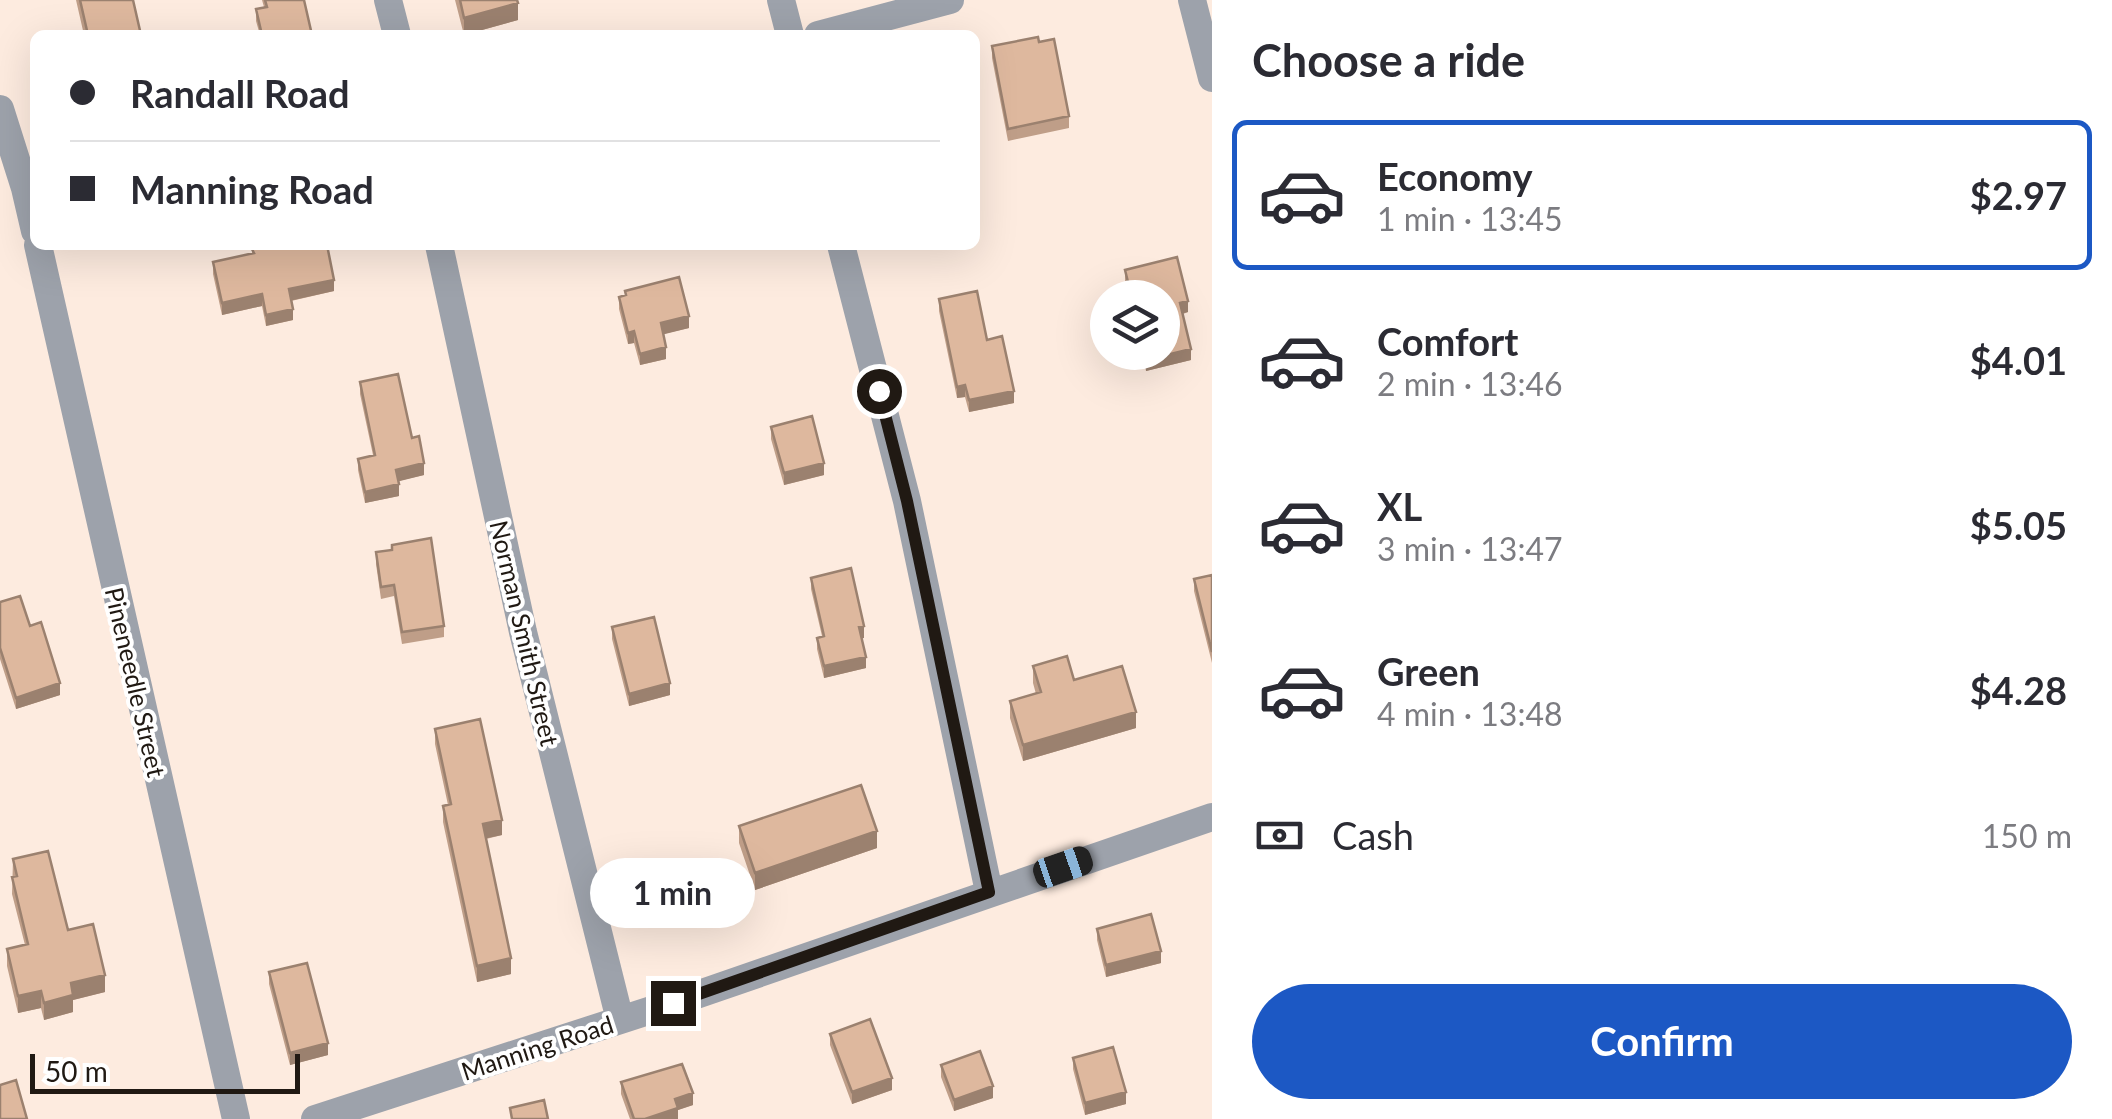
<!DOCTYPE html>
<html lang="en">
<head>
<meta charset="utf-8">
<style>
  body { margin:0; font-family:Lato,sans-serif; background:#f7f7f7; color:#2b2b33; height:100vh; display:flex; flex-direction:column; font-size:38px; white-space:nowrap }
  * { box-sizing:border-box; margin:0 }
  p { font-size:32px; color:#7c7c81 }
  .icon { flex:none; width:55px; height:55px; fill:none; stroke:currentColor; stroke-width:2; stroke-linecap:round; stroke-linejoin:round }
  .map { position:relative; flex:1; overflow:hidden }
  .sheet { display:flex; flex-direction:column; background:#fff; width:900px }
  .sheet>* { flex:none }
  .banner { position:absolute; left:30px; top:30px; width:950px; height:220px; border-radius:15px; box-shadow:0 10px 40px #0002; display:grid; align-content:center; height:220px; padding:0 40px; background:#fff }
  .controls { position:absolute; left:1090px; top:280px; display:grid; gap:20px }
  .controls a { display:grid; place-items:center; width:90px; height:90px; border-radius:50%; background:#fff; box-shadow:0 10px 40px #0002; font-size:50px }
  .scale { position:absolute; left:30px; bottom:25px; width:270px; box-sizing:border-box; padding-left:10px; border:5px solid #201913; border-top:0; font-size:28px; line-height:35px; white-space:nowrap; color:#201913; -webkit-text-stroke:8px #fff; paint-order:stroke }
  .end { position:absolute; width:45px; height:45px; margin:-22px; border:12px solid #201913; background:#fff; box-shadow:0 0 0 5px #fff }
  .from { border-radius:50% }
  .bubble { position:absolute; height:70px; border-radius:35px; background:#fff; box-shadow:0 10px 40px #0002; font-size:32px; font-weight:700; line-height:70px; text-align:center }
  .car { position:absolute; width:30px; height:60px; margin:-30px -15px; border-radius:12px; box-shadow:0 0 8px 2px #0007; background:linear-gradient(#222 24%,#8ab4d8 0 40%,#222 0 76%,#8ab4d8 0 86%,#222 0) }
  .banner b { display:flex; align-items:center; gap:35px; height:95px; font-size:38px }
  .banner b+b { border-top:2px solid #e1e1e2 }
  .banner i { width:25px; height:25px; background:#2b2b33 }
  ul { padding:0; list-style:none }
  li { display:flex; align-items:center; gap:30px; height:150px; margin:0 20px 15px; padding:0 20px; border:5px solid transparent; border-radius:15px }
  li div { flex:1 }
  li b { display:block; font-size:38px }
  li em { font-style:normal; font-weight:700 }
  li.selected { border-color:#1c58c4 }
  li>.icon { width:90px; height:90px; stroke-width:1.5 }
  h2 { padding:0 40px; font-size:45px; line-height:120px }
  .pay { display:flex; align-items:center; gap:25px; height:110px; padding:0 40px; font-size:38px }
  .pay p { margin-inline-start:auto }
  .primary-button { display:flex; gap:20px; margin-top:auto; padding:20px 40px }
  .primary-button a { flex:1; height:115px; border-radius:60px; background:#1c58c4; color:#fff; font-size:40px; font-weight:700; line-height:115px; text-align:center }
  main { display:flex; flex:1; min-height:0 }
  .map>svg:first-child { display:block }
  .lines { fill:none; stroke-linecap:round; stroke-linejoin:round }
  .minor { stroke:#9da2ab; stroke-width:28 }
  .wall { fill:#bf9e88 }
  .shaded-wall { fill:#9b816f }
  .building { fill:#deb89e; stroke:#9b816f; stroke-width:2.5 }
  .route { stroke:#201913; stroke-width:12 }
  .labels { text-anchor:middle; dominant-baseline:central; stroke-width:8; stroke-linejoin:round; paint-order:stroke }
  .street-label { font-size:25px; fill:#201913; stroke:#fff }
</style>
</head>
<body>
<main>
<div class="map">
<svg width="1212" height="1119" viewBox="0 0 1212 1119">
  <rect width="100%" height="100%" fill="#fdebdf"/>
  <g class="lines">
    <!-- minor -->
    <path class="minor" d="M388 0 397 35
      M781 0 790 35
      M1192 0 1212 78
      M818 35 950 0
      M0 109 25 188 35 231
      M38 245 236 1119
      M439 245 523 632 620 1020
      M841 245 907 501 989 892
      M315 1119 673 1003 1212 817"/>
  </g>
  <!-- wall -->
  <path class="wall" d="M76 0H133L141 35H84Z
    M262 0H304L312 35H260L256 21V9L264 7Z
    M455 0H517L518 20 464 35Z
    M1039 42 1069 116V128L1008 141 992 58V46Z
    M252 249 334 291 291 301 293 320 266 326 262 306 222 315 213 274V262L252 254Z
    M1125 270 1188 312 1183 314 1191 360 1146 371 1142 352H1162V298H1129L1125 281Z
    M625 291 689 328 663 334 666 359 640 365 634 343 628 344 619 309V297L625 296Z
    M939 299 987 340 1014 403 969 412 965 397 957 398 939 311Z
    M360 382 412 438 424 475 398 481 399 496 365 503 358 470V459L373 455 360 394Z
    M771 427 824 475 784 485 771 439Z
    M376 552 444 626V637L402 644 394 596 381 599 376 564Z
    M1212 575V663L1194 591V579Z
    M811 578 864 638H861L866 668 824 678 817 649V638L822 636 811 589Z
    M0 602 30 626 60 695 16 709 0 659Z
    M612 627 670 695 629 706 612 639Z
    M1033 666 1074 680 1136 728 1023 761 1010 718V701L1036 694 1033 683Z
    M435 729 502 835 486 839 511 974 477 982 443 822V806L448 805 435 744Z
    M739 826 877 848 755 890 739 843Z
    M13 859 68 930 105 992 73 1000V1012L44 1020 41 1008 18 1013 7 966V949L25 945 12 894Z
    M1097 929 1161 963 1106 977 1097 940Z
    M269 972 328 1055 290 1065 269 984Z
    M830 1034 892 1090 852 1104 830 1045Z
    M1073 1058 1126 1104 1085 1115 1073 1069Z
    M941 1065 993 1098 954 1111 941 1077Z
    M621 1082 693 1105 678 1110V1119H630L621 1094Z"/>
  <!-- shaded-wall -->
  <path class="shaded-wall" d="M518 3V20L464 35V18Z
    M334 280V291L289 301V289Z
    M262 294V306L222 315V303Z
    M1188 301V312L1180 314V303Z
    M293 309V320L266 326V315Z
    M689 316V328L661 335V323Z
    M634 331V343L628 344V333Z
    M666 347V359L640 365V354Z
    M1191 349V360L1146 371V360Z
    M965 385V397L957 398V387Z
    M1014 391V403L969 412V400Z
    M424 463V475L396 482V470Z
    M824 463V475L784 485V473Z
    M399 484V496L365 503V492Z
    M864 626V638L859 639V627Z
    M866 657V668L824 678V666Z
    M60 683V695L16 709V698Z
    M670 683V695L629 706V694Z
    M1136 712V728L1023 761V745Z
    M502 820V835L483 839V824Z
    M877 831V848L755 890V873Z
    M1161 951V963L1106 977V965Z
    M511 958V974L477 982V966Z
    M105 975V992L73 1000V1012L44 1020V1003L71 983Z
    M41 991V1008L18 1013V996Z
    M328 1043V1055L290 1065V1053Z
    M892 1078V1090L852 1104V1092Z
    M993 1086V1098L954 1111V1100Z
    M1126 1092V1104L1085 1115V1103Z
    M693 1093V1105L678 1110V1119H645L675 1099Z"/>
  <!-- building -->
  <path class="building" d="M80 0H133L141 35H88Z
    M265 0H304L312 35H262L256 9 267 7Z
    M460 0H517L518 3 464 18Z
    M1038 37 1039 42 1054 39 1069 116 1008 129 992 46Z
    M269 245H327L334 280 289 289 293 309 266 315 262 294 222 303 213 262 254 253 252 249Z
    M1177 257 1188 301 1180 303 1191 349 1146 360 1145 352H1162V298H1132L1125 270Z
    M679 277 689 316 661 323 666 347 640 354 634 331 628 333 619 297 626 295 625 291Z
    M977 291 987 340 1002 336 1014 391 969 400 965 385 957 387 939 299Z
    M398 374 412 438 419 436 424 463 396 470 399 484 365 492 358 459 375 455 360 382Z
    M812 416 824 463 784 473 771 427Z
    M431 538 444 626 402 632 394 585 381 587 376 552 392 550V545Z
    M851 568 864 626 859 627 866 657 824 666 817 638 824 636 811 578Z
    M1212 575V652L1194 579Z
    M20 596 30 626 41 622 60 683 16 698 0 648V602Z
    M654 617 670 683 629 694 612 627Z
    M1067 656 1074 680 1122 666 1136 712 1023 745 1010 701 1041 692 1033 666Z
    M480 719 502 820 483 824 511 958 477 966 443 806 451 804 435 729Z
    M861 785 877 831 755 873 739 826Z
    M48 851 68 930 93 924 105 975 71 983 73 995 44 1003 41 991 18 996 7 949 28 944 12 877 17 876 13 859Z
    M1151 914 1161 951 1106 965 1097 929Z
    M307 963 328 1043 290 1053 269 972Z
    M870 1019 892 1078 852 1092 830 1034Z
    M1113 1047 1126 1092 1085 1103 1073 1058Z
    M980 1051 993 1086 954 1100 941 1065Z
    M682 1064 693 1093 675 1099 678 1108 645 1119H634L621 1082Z
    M16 1080 27 1119H0V1085Z
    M544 1100 548 1119H512L510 1108Z"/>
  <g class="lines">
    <!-- route -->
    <path class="route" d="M673 1003 989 892 907 501 879 391"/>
  </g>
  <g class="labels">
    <!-- street labels -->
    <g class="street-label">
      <text transform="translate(525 633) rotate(77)">Norman Smith Street</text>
      <text transform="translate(136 682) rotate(77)">Pineneedle Street</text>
      <text transform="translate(537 1047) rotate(-18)">Manning Road</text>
    </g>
  </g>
</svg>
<div class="controls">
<a><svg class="icon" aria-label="layers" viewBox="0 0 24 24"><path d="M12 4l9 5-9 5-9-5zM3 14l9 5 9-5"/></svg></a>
</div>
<div class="scale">50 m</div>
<i class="end from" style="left:879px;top:391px"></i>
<i class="end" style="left:673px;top:1003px"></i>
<div class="bubble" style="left:590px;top:858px;width:165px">1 min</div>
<i class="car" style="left:1063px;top:867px;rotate:71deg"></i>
<div class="banner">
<b><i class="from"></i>Randall Road</b>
<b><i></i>Manning Road</b>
</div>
</div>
<section class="sheet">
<h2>Choose a ride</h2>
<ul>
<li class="selected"><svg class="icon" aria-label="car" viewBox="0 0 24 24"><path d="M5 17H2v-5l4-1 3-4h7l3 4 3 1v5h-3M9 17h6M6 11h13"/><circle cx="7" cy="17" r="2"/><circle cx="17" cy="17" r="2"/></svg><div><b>Economy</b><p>1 min · 13:45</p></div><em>$2.97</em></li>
<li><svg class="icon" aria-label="car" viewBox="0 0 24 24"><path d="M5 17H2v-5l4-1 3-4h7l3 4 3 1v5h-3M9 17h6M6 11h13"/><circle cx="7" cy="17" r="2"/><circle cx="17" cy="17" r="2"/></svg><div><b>Comfort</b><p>2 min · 13:46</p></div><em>$4.01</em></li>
<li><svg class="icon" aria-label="car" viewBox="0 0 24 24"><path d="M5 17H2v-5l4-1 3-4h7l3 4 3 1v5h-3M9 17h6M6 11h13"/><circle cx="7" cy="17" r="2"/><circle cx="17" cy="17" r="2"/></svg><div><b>XL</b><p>3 min · 13:47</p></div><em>$5.05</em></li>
<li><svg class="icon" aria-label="car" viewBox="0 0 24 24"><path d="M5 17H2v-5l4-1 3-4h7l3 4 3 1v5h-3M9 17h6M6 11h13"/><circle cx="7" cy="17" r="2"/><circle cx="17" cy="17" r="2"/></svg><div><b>Green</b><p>4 min · 13:48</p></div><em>$4.28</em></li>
</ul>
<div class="pay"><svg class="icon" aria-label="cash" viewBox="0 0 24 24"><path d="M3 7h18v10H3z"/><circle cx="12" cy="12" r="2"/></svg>Cash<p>150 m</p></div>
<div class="primary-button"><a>Confirm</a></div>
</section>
</main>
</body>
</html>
